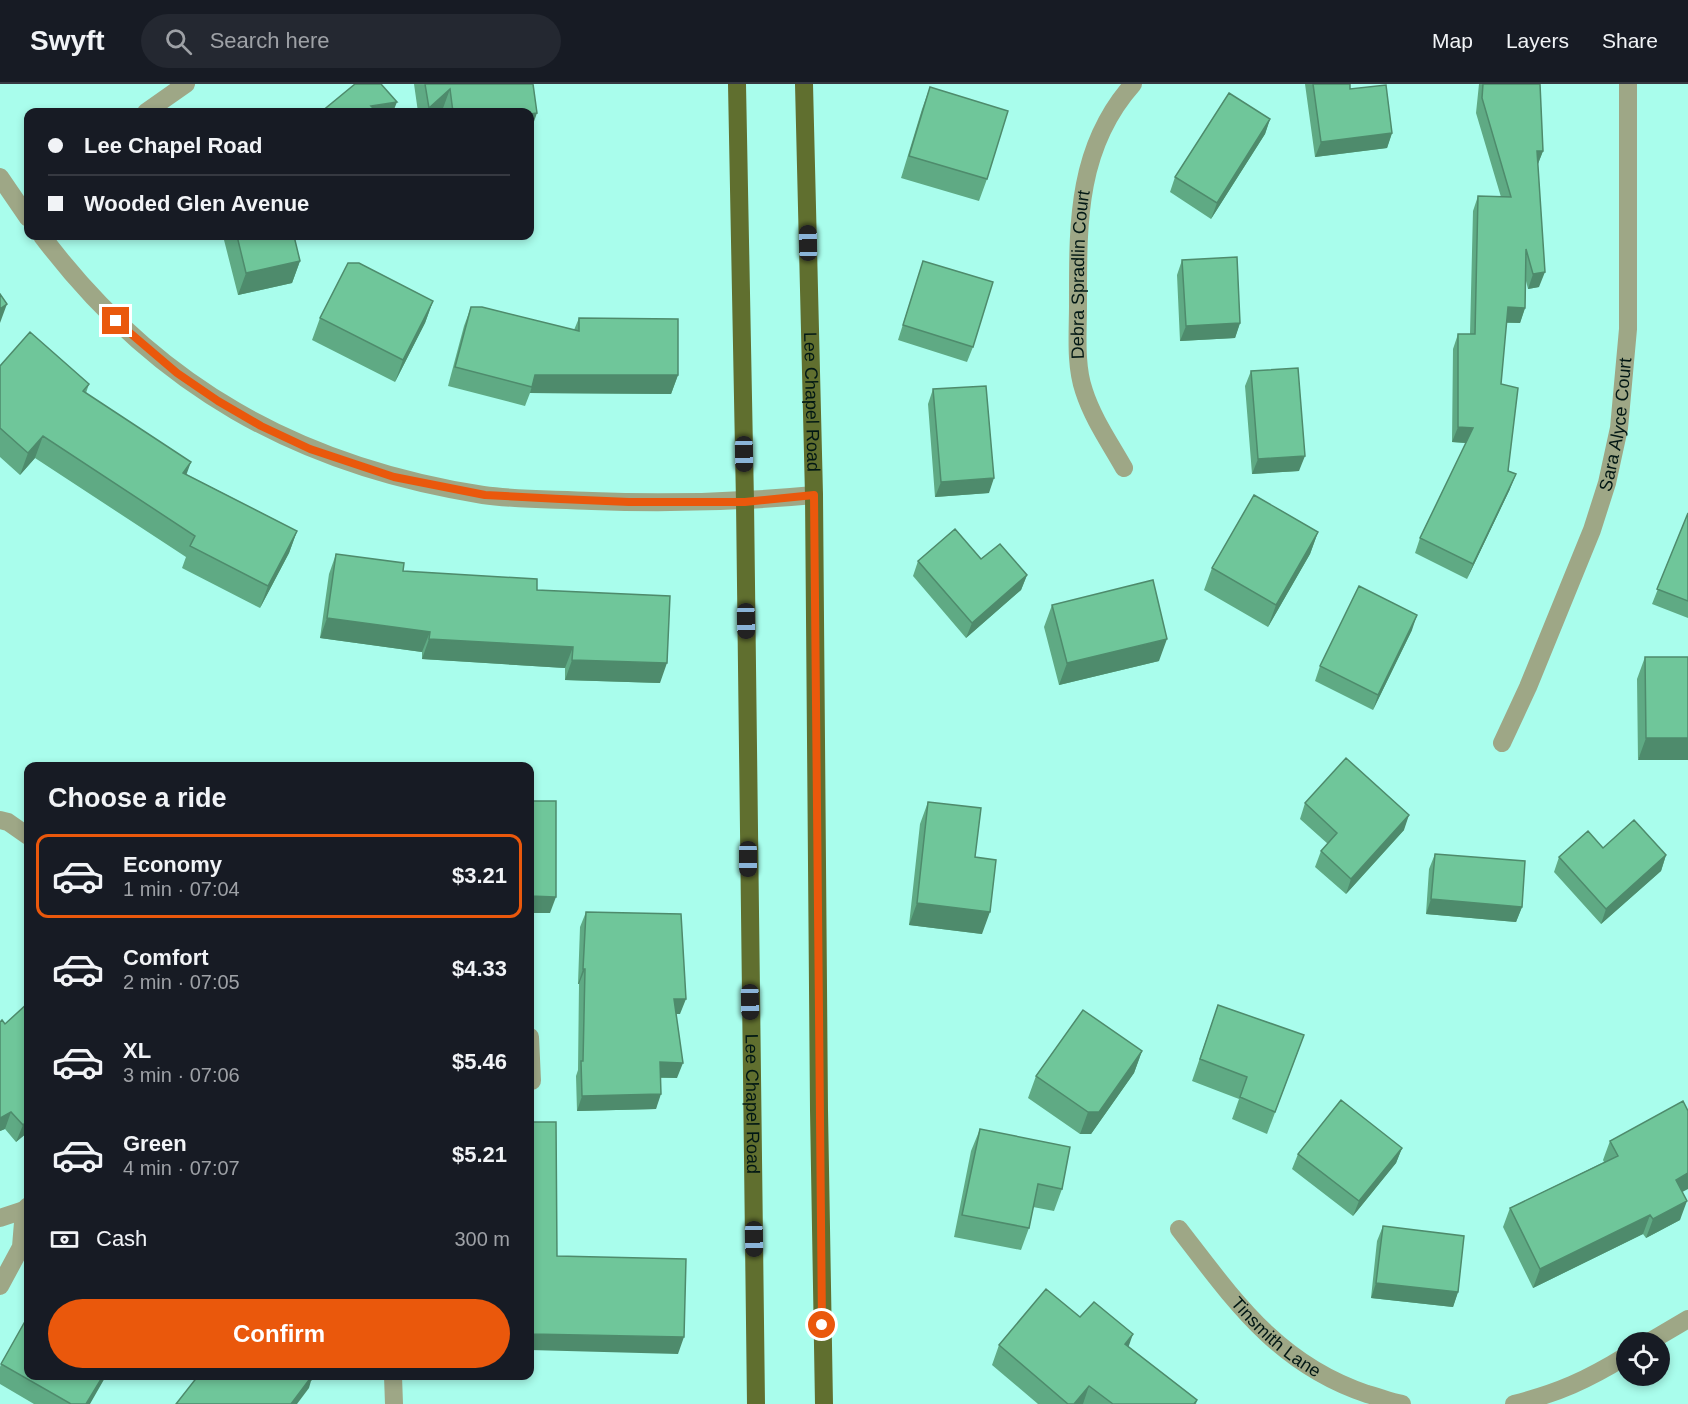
<!DOCTYPE html>
<html lang="en">
<head>
<meta charset="utf-8">
<style>
  body { margin:0; font-family:Helvetica,sans-serif; background:#242831; color:#f1f3f6; height:100vh; display:flex; flex-direction:column; font-size:22px; white-space:nowrap }
  * { box-sizing:border-box; margin:0 }
  p { font-size:20px; color:#9ea1a6 }
  .icon { flex:none; width:33px; height:33px; fill:none; stroke:currentColor; stroke-width:2; stroke-linecap:round; stroke-linejoin:round }
  .map { position:relative; flex:1; overflow:hidden }
  .sheet { position:absolute; left:24px; top:678px; width:510px; height:618px; display:flex; flex-direction:column; background:#171b24; border-radius:12px; box-shadow:0 3px 9px #0003 }
  .sheet>* { flex:none }
  .banner { position:absolute; left:24px; top:24px; width:510px; height:132px; border-radius:12px; box-shadow:0 3px 9px #0003; display:grid; align-content:center; height:132px; padding:0 24px; background:#171b24 }
  .controls { position:absolute; left:1616px; top:1248px; display:grid; gap:12px }
  .controls a { display:grid; place-items:center; width:54px; height:54px; border-radius:50%; background:#171b24; box-shadow:0 3px 9px #0003; font-size:30px }
  .end { position:absolute; width:27px; height:27px; margin:-14px; border:8px solid #ea580c; background:#fff; box-shadow:0 0 0 3px #fff }
  .from { border-radius:50% }
  .car { position:absolute; width:18px; height:36px; margin:-18px -9px; border-radius:8px; box-shadow:0 0 4px 2px #0007; background:linear-gradient(#222 24%,#8ab4d8 0 40%,#222 0 76%,#8ab4d8 0 86%,#222 0) }
  .banner b { display:flex; align-items:center; gap:21px; height:57px; font-size:22px }
  .banner b+b { border-top:2px solid #363941 }
  .banner i { width:15px; height:15px; background:#f1f3f6 }
  ul { padding:0; list-style:none }
  li { display:flex; align-items:center; gap:18px; height:84px; margin:0 12px 9px; padding:0 12px; border:3px solid transparent; border-radius:12px }
  li div { flex:1 }
  li b { display:block; font-size:22px }
  li em { font-style:normal; font-weight:600 }
  li.on { border-color:#ea580c }
  li>.icon { width:54px; height:54px; stroke-width:1.5 }
  h2 { padding:0 24px; font-size:27px; line-height:72px }
  .pay { display:flex; align-items:center; gap:15px; height:66px; padding:0 24px; font-size:22px }
  .pay p { margin-inline-start:auto }
  .cta { display:flex; gap:12px; margin-top:auto; padding:12px 24px }
  .cta a { flex:1; height:69px; border-radius:36px; background:#ea580c; color:#fff; font-size:24px; font-weight:600; line-height:69px; text-align:center }
  header { display:flex; align-items:center; gap:36px; box-sizing:border-box; height:84px; padding:0 30px; background:#171b24; border-bottom:2px solid #363941 }
  header strong { font-size:28px }
  nav { display:flex; gap:33px; margin-inline-start:auto; font-size:21px }
  .search { width:420px; height:54px; background:#242831; display:flex; align-items:center; gap:15px; box-sizing:border-box; padding:0 21px; border-radius:33px; color:#9ea1a6; font-size:22px }
  .map>svg:first-child { display:block }
  .lines { fill:none; stroke-linecap:round; stroke-linejoin:round }
  .minor { stroke:#9ea786; stroke-width:18 }
  .major { stroke:#606f2f; stroke-width:18 }
  .wall { fill:#5faa84 }
  .shaded-wall { fill:#4e8b6c }
  .building { fill:#6fc69a; stroke:#4e8b6c; stroke-width:1.5 }
  .route { stroke:#ea580c; stroke-width:8 }
  .labels { text-anchor:middle; dominant-baseline:central; stroke-width:4.5; stroke-linejoin:round; paint-order:stroke }
  .street-label { font-size:18px; fill:#011714; stroke:#a9fdec }
</style>
</head>
<body>
<header>
<strong>Swyft</strong>
<div class="search"><svg class="icon" aria-label="search" viewBox="0 0 24 24"><circle cx="10" cy="10" r="6"/><path d="M15 15l6 6"/></svg>Search here</div>
<nav><a>Map</a><a>Layers</a><a>Share</a></nav>
</header>
<div class="map">
<svg width="1688" height="1320" viewBox="0 0 1688 1320">
  <rect width="100%" height="100%" fill="#a9fdec"/>
  <g class="lines">
    <!-- minor -->
    <g class="minor">
      <path d="M146 28 186 0"/>
      <path d="M0 93 28 134"/>
      <path d="M42 152C155 302 298 382 483 411 519 416 556 415 592 417 667 420 739 418 814 411"/>
      <path id="s1" d="M1124 384C1110 359 1093 335 1084 307 1075 281 1078 249 1078 221 1078 141 1076 64 1133 0"/>
      <path id="s2" d="M1502 659 1528 603 1592 446 1607 399 1619 344 1628 245V0"/>
      <path d="M0 736 8 738 28 752"/>
      <path d="M530 953 532 997H530"/>
      <path d="M0 1134 24 1126"/>
      <path id="s3" d="M1179 1145C1234 1216 1277 1280 1367 1310 1379 1313 1390 1318 1402 1320"/>
      <path d="M0 1202 21 1163 24 1126 28 1122"/>
      <path d="M1649 1258 1688 1235"/>
      <path d="M393 1292 394 1320"/>
      <path d="M1514 1320C1558 1309 1587 1296 1626 1272"/>
    </g>
    <!-- major -->
    <g class="major">
      <path id="s4" d="M737 0 745 418 756 1320"/>
      <path id="s5" d="M804 0 814 411 819 1026 824 1320"/>
    </g>
  </g>
  <!-- wall -->
  <path class="wall" d="M414 0H533L530 28H442V27L441 28H418Z
    M1305 0H1350V5L1392 49 1387 64 1315 73Z
    M1479 0H1540L1543 67 1538 80 1539 203 1528 205 1526 197 1525 224 1520 239H1506L1501 300 1510 405 1467 495 1415 469 1420 454 1466 359 1452 358 1453 265 1458 250H1470L1473 127 1478 112 1501 113 1476 29Z
    M930 3 987 95 979 117 901 94 922 25Z
    M1270 35 1265 50 1211 135 1170 108 1175 93Z
    M223 152H294L300 177 292 199 238 211Z
    M1182 176 1240 239 1235 254 1180 257 1177 191Z
    M923 177 973 263 967 278 898 256Z
    M433 217 425 239 395 298 312 256 320 234Z
    M471 223 574 246 579 234 678 291 671 310 530 309 525 322 448 302 464 242Z
    M0 282 89 300 86 309 186 390 297 447 289 469 260 524 182 484 186 473 35 374 20 391 0 373Z
    M1251 287 1299 387 1252 390 1245 302Z
    M933 305 989 409 935 413 928 320Z
    M1688 429V534L1652 520Z
    M1318 448 1310 470 1268 543 1204 506 1212 484Z
    M336 470 403 487 537 506 660 599 565 596V584L422 575V568L320 554 329 490Z
    M981 475 1027 491 1021 506 966 554 913 492 918 477Z
    M1052 521 1159 577 1059 601 1044 543Z
    M1412 546 1373 626 1315 597 1320 582Z
    M1645 573H1688L1638 676 1637 595Z
    M928 718 975 773 982 850 909 841 920 740Z
    M1305 719 1404 746 1346 810 1315 783 1321 767 1328 760 1300 735Z
    M1603 764 1666 771 1661 787 1601 840 1554 788 1559 773Z
    M1435 770 1522 823 1516 838 1426 830 1429 785Z
    M586 828 680 930H676L677 994H660L656 1025 577 1027 576 992 578 986 579 900H578L580 843Z
    M28 919V1048L16 1058 5 1045 0 1047V938L5 940Z
    M1218 921 1304 951 1267 1050 1232 1035 1239 1015 1192 997Z
    M1142 967 1134 989 1091 1050H1080L1028 1014 1036 992Z
    M980 1045 1062 1105 1054 1127 1033 1123 1029 1144 1021 1166 954 1153 971 1067Z
    M1610 1057 1682 1108 1680 1136 1646 1154 1643 1150 1533 1204 1503 1143 1510 1124 1604 1078 1603 1076Z
    M1402 1064 1396 1079 1353 1132 1292 1085 1298 1070Z
    M1383 1142 1458 1208 1453 1223 1371 1214 1377 1157Z
    M1080 1233 1128 1263 1197 1316 1196 1320H1038L992 1281 999 1261Z
    M1 1280 90 1320H34L0 1300V1283Z"/>
  <!-- shaded-wall -->
  <path class="shaded-wall" d="M450 5 442 27 441 28H427L429 24Z
    M397 18 393 28H369L371 22Z
    M537 29 530 49V30Z
    M1270 35 1265 50 1211 135 1217 119Z
    M1392 49 1387 64 1315 73 1321 58Z
    M1537 67H1543L1537 82Z
    M300 177 292 199 238 211 246 189Z
    M1545 188 1539 203 1528 205 1533 190Z
    M433 217 425 239 395 298 403 276Z
    M7 220 0 239V225Z
    M1508 223 1525 224 1520 239 1502 238Z
    M1240 239 1235 254 1180 257 1186 242Z
    M535 291H678L671 310 530 309Z
    M1458 343 1473 344 1467 359 1452 358Z
    M43 352 35 374 20 391 28 369Z
    M1305 372 1299 387 1252 390 1258 375Z
    M191 378 183 400V389Z
    M1516 390 1510 405 1467 495 1473 480Z
    M994 394 989 409 935 413 941 398Z
    M297 447 289 469 260 524 268 502Z
    M1318 448 1310 470 1268 543 1276 521Z
    M1027 491 1021 506 966 554 972 539Z
    M1417 531 1412 546 1373 626 1378 611Z
    M327 534 430 548 422 568 320 554Z
    M429 555 573 563 565 584 422 575Z
    M1167 555 1159 577 1059 601 1067 579Z
    M572 576 667 579 660 599 565 596Z
    M1646 654H1688V676H1638Z
    M1409 731 1404 746 1346 810 1351 795Z
    M1666 771 1661 787 1601 840 1606 825Z
    M530 812 556 813 550 829H530Z
    M1431 815 1522 823 1516 838 1426 830Z
    M917 819 990 828 982 850 909 841Z
    M583 885H585L579 900H578Z
    M674 915H686L680 930H669Z
    M1142 967 1134 989 1091 1050H1080L1088 1028Z
    M660 978 683 979 677 994 654 993Z
    M661 1010 656 1025 577 1027 582 1012Z
    M11 1028 5 1045 0 1047V1034Z
    M28 1036V1048L16 1058 23 1041Z
    M1402 1064 1396 1079 1353 1132 1359 1117Z
    M1688 1089V1105L1669 1115 1676 1096Z
    M1687 1117 1680 1136 1646 1154 1653 1135Z
    M1650 1131 1643 1150 1533 1204 1540 1185Z
    M1376 1199 1458 1208 1453 1223 1371 1214Z
    M530 1250 684 1253 678 1270 530 1266Z
    M1133 1250 1126 1270 1125 1260Z
    M103 1292H106L90 1320H86Z
    M312 1292H316L311 1297 309 1304 297 1320H291Z
    M1089 1302 1083 1320H1074Z"/>
  <!-- building -->
  <path class="building" d="M355 0H381L397 18 371 22 377 28H321Z
    M425 0H533L537 29 530 30V28H453L450 5 429 24Z
    M1313 0H1350V5L1386 1 1392 49 1321 58Z
    M1483 0H1540L1543 67H1537L1545 188 1533 190 1526 165 1525 224 1508 223 1501 300 1518 304 1508 387 1516 390 1473 480 1420 454 1473 344 1458 343V250H1475L1478 112 1511 113 1482 14Z
    M930 3 1008 27 987 95 909 72Z
    M1229 9 1270 35 1217 119 1175 93Z
    M237 152H294L300 177 246 189Z
    M1237 173 1240 239 1186 242 1182 176Z
    M923 177 993 198 973 263 903 241Z
    M348 179H359L433 217 403 276 320 234Z
    M0 210 7 220 0 225Z
    M471 223H482L579 247V234L678 235V291H535L532 303 455 283Z
    M30 248 89 300 83 307 191 378 183 389 297 447 268 502 190 462 195 452 43 352 28 369 0 344V282Z
    M1298 284 1305 372 1258 375 1251 287Z
    M986 302 994 394 941 398 933 305Z
    M1254 411 1318 448 1276 521 1212 484Z
    M1688 429V517L1657 505Z
    M955 445 981 475 1000 460 1027 491 972 539 918 477Z
    M336 470 404 479 403 487 537 495V506L670 512 667 579 572 576 573 563 429 555 430 548 327 534Z
    M1153 496 1167 555 1067 579 1052 521Z
    M1359 502 1417 531 1378 611 1320 582Z
    M1645 573H1688V654H1646Z
    M1346 674 1409 731 1351 795 1321 767 1337 749 1305 719Z
    M530 717H556V813L530 812Z
    M928 718 981 724 975 773 996 776 990 828 917 819Z
    M1634 736 1666 771 1606 825 1559 773 1588 747 1603 764Z
    M1435 770 1525 777 1522 823 1431 815Z
    M586 828 681 830 686 915H674L683 979 660 978 661 1010 582 1012 581 977H583L585 885H583Z
    M28 919V1036L23 1041 11 1028 0 1034V938L2 936 5 940Z
    M1218 921 1304 951 1275 1028 1240 1013 1247 993 1200 975Z
    M1083 926 1142 967 1099 1028H1088L1036 992Z
    M1341 1016 1402 1064 1359 1117 1298 1070Z
    M1683 1017 1688 1027V1089L1676 1096 1687 1117 1653 1135 1650 1131 1540 1185 1510 1124 1618 1072 1610 1057Z
    M530 1038H556L557 1172 686 1175 684 1253 530 1250Z
    M980 1045 1070 1063 1062 1105 1038 1100 1029 1144 962 1131Z
    M1383 1142 1464 1152 1458 1208 1376 1199Z
    M1046 1205 1080 1233 1094 1218 1133 1250 1125 1260 1197 1316 1194 1320H1113L1089 1302 1074 1320H1068L999 1261Z
    M28 1232V1292H103L86 1320H71L1 1280Z
    M198 1292H312L291 1320H176Z"/>
  <g class="lines">
    <!-- route -->
    <path class="route" d="M116 237 177 289 218 317 261 342 310 365 394 393 485 411 560 415 629 418H745L814 411 822 1241"/>
  </g>
  <g class="labels">
    <!-- street labels -->
    <g class="street-label">
      <text stroke="none"><textPath href="#s1" startOffset="204">Debra Spradlin Court</textPath></text>
      <text stroke="none"><textPath href="#s5" startOffset="318">Lee Chapel Road</textPath></text>
      <text stroke="none"><textPath href="#s2" startOffset="340">Sara Alyce Court</textPath></text>
      <text stroke="none"><textPath href="#s4" startOffset="1020">Lee Chapel Road</textPath></text>
      <text stroke="none"><textPath href="#s3" startOffset="146">Tinsmith Lane</textPath></text>
    </g>
  </g>
</svg>
<div class="controls">
<a><svg class="icon" aria-label="locate" viewBox="0 0 24 24"><circle cx="12" cy="12" r="6"/><path d="M12 2v4M12 18v4M2 12h4M18 12h4"/></svg></a>
</div>
<i class="end from" style="left:822px;top:1241px"></i>
<i class="end" style="left:116px;top:237px"></i>
<i class="car" style="left:808px;top:159px;rotate:359deg"></i>
<i class="car" style="left:744px;top:370px;rotate:179deg"></i>
<i class="car" style="left:746px;top:537px;rotate:179deg"></i>
<i class="car" style="left:748px;top:775px;rotate:180deg"></i>
<i class="car" style="left:750px;top:918px;rotate:179deg"></i>
<i class="car" style="left:754px;top:1155px;rotate:179deg"></i>
<div class="banner">
<b><i class="from"></i>Lee Chapel Road</b>
<b><i></i>Wooded Glen Avenue</b>
</div>
<section class="sheet">
<h2>Choose a ride</h2>
<ul>
<li class="on"><svg class="icon" aria-label="car" viewBox="0 0 24 24"><path d="M5 17H2v-5l4-1 3-4h7l3 4 3 1v5h-3M9 17h6M6 11h13"/><circle cx="7" cy="17" r="2"/><circle cx="17" cy="17" r="2"/></svg><div><b>Economy</b><p>1 min · 07:04</p></div><em>$3.21</em></li>
<li><svg class="icon" aria-label="car" viewBox="0 0 24 24"><path d="M5 17H2v-5l4-1 3-4h7l3 4 3 1v5h-3M9 17h6M6 11h13"/><circle cx="7" cy="17" r="2"/><circle cx="17" cy="17" r="2"/></svg><div><b>Comfort</b><p>2 min · 07:05</p></div><em>$4.33</em></li>
<li><svg class="icon" aria-label="car" viewBox="0 0 24 24"><path d="M5 17H2v-5l4-1 3-4h7l3 4 3 1v5h-3M9 17h6M6 11h13"/><circle cx="7" cy="17" r="2"/><circle cx="17" cy="17" r="2"/></svg><div><b>XL</b><p>3 min · 07:06</p></div><em>$5.46</em></li>
<li><svg class="icon" aria-label="car" viewBox="0 0 24 24"><path d="M5 17H2v-5l4-1 3-4h7l3 4 3 1v5h-3M9 17h6M6 11h13"/><circle cx="7" cy="17" r="2"/><circle cx="17" cy="17" r="2"/></svg><div><b>Green</b><p>4 min · 07:07</p></div><em>$5.21</em></li>
</ul>
<div class="pay"><svg class="icon" aria-label="cash" viewBox="0 0 24 24"><path d="M3 7h18v10H3z"/><circle cx="12" cy="12" r="2"/></svg>Cash<p>300 m</p></div>
<div class="cta"><a>Confirm</a></div>
</section>
</div>
</body>
</html>
